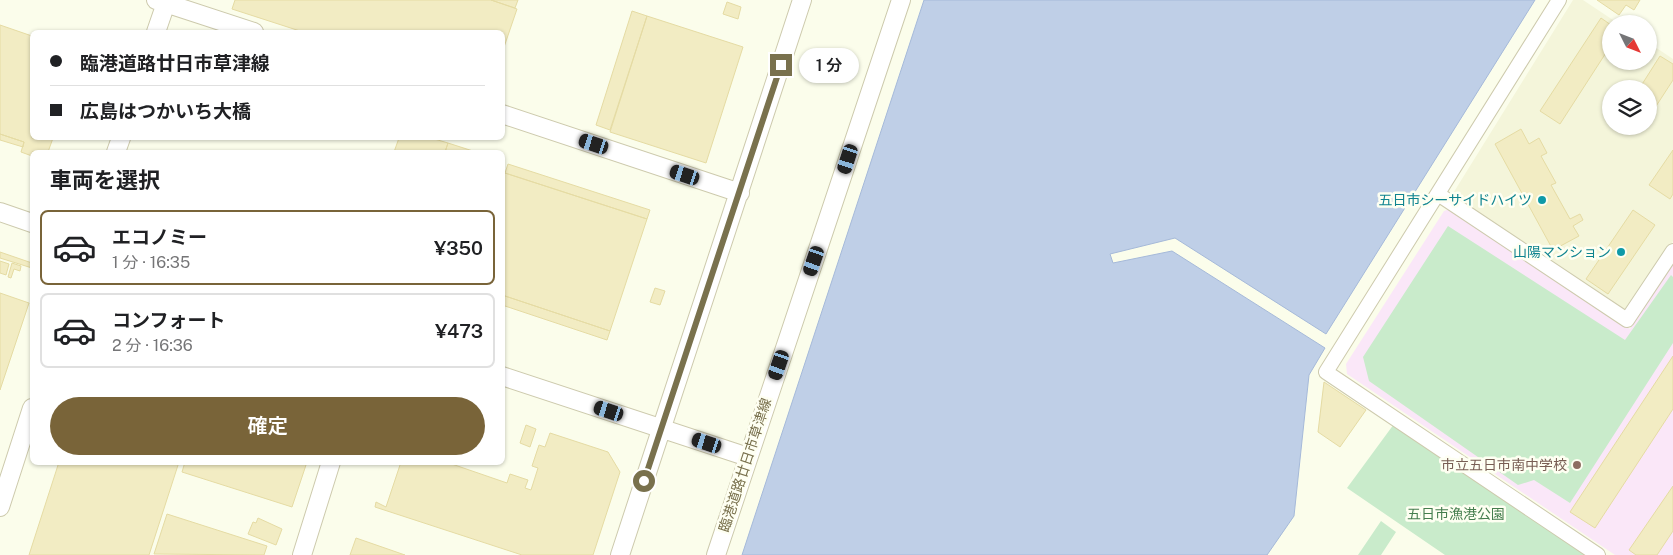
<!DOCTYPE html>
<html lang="ja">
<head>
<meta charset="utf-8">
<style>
  body { margin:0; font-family:"Public Sans","Noto Sans JP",sans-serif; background:#f2f2f2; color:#202124; height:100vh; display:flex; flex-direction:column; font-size:19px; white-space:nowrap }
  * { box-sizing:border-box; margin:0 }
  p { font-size:16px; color:#757577 }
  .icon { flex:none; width:28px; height:28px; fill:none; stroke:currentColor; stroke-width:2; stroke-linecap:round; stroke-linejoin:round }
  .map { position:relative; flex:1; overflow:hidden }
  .sheet { position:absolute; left:30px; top:150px; width:475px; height:315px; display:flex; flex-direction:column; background:#fff; border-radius:8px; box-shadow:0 1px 4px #0004 }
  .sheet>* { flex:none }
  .hud { position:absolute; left:30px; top:30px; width:475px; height:110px; border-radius:8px; box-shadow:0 1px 4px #0004; display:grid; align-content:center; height:110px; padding:0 20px; background:#fff }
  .needle { width:32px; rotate:132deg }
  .fabs { position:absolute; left:1602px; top:15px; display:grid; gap:10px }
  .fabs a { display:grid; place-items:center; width:55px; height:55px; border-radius:50%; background:#fff; box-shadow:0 1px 4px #0004; font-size:25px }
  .end { position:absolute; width:22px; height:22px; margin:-11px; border:6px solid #79714d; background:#fff; box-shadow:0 0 0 2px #fff }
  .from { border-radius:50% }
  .bubble { position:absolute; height:35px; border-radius:18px; background:#fff; box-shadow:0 1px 4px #0004; font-size:16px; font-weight:600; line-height:35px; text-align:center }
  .car { position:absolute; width:15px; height:30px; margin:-15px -8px; border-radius:6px; box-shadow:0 0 4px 1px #0007; background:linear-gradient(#222 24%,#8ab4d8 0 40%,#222 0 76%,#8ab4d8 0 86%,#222 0) }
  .hud b { display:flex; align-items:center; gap:18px; height:48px; font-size:19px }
  .hud b+b { border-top:1px solid #e0e0e0 }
  .hud i { width:12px; height:12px; background:#202124 }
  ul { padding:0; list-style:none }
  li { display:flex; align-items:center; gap:15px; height:75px; margin:0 10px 8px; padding:0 10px; border:2px solid #e0e0e0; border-radius:8px }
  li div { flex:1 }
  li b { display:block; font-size:19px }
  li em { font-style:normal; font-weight:600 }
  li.selected { border-color:#796439 }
  li>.icon { width:45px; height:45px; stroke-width:1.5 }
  h2 { padding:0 20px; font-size:22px; line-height:60px }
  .button { display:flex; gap:10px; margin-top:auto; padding:10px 20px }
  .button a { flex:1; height:58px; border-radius:30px; background:#796439; color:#fff; font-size:20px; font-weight:600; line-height:58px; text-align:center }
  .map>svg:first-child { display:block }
  .residential { fill:#f4f5da; fill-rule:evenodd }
  .education { fill:#fae7f8 }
  .green { fill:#c9ebcb }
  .water { fill:#bfcfe7; stroke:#a5b9d9 }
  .building { fill:#f2ecc3; stroke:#e5dba3 }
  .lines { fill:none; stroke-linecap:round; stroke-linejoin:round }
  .minor-casing { stroke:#cdcaad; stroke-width:16 }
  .tertiary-casing { stroke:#cdcaad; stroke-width:20 }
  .minor { stroke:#fff; stroke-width:14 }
  .tertiary { stroke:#fff; stroke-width:18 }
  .route { stroke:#79714d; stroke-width:6 }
  .culture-dot { fill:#0f9aa8; stroke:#fefff2; stroke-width:2 }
  .education-dot { fill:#8d6e63; stroke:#fefff2; stroke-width:2 }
  .labels { text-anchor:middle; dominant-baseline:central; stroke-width:5; stroke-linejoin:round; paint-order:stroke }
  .culture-label { font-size:14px; fill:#0d838f; stroke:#fefff2; text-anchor:end }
  .street-label { font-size:14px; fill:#79714d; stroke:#fefff2 }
  .education-label { font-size:14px; fill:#785e54; stroke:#fefff2; text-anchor:end }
  .park-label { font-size:14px; fill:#457e4e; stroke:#fefff2 }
</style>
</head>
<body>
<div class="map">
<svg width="1673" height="555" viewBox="0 0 1673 555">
  <rect width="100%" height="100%" fill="#fbfdeb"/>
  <!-- residential -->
  <path class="residential" d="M1573 0H1583L1619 24H1611V61H1649V43L1673 59V241L1627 311 1452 195ZM1611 89H1649V126H1611Z"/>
  <!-- education -->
  <path class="education" d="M1450 209 1630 329 1673 264V555H1615L1347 374 1346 364 1444 211Z"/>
  <!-- green -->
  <path class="green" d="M1448 226 1625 340 1671 275 1673 277V343L1570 503 1534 480 1518 485 1369 381 1363 357Z
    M1394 424 1587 555H1445L1347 488Z
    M1381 521 1396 532 1381 555H1358Z"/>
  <!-- water -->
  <path class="water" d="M924 0H1535L1326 334 1175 238 1110 254 1113 263 1172 251 1325 348 1309 375 1294 516 1267 555H742Z"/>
  <!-- building -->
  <path class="building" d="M235 0H491L517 9 502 53V32H303L232 9Z
    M491 0H518L515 8Z
    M1597 0H1640L1634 10 1626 5 1619 15Z
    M727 2 741 7 738 19 723 14Z
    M632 11 647 16 610 130 596 125Z
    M647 16 743 47 706 163 610 132Z
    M1601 18 1611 25V45L1560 124 1540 111Z
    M0 25 32 36V138H53L48 152H32V156L21 152 24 142 0 134Z
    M1660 56 1673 64V80L1649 117V89H1639Z
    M1521 129 1529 144 1539 138 1547 153 1541 156 1556 183 1551 185 1570 219 1580 214 1583 220 1573 226 1579 236 1553 250 1495 144Z
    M0 134 24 142 23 147 0 140Z
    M399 138H431L448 143 445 152H394Z
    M448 143 476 152H445Z
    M1673 150V194L1670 199 1649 185Z
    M508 164 650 210 647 219 505 173Z
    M505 173 647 219 610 331 502 295V180Z
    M1633 210 1655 225 1608 294 1586 279Z
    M0 252 32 263V268L0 258Z
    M0 261 9 264 6 275 0 273Z
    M12 263 21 266 20 271 14 269 11 278 8 277Z
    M655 288 665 291 660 305 650 302Z
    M0 293 29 303 0 390Z
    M502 295 610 331 607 340 502 305Z
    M1673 356V409L1595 528 1570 512Z
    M1324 382 1366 410 1340 447 1318 432Z
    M526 425 536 429 530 447 520 443Z
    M550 433 608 452 620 472 593 555H522L375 507 376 502 386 507 401 462H446L507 483 510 474 528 480 525 488 531 490 538 468 532 466 539 445 545 447Z
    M59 462H179L149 555H29Z
    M185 462H297L306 465 292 507 182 472Z
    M1673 486V531L1657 555H1636L1629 550Z
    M167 514 267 546 264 555 154 554Z
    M258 518 282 529 276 545 248 534 253 522 256 523Z
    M356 538 405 555H350Z"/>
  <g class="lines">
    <!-- minor casing -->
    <g class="minor-casing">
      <path id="minor" d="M1559 0 1326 372 1598 555
        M1438 194 1627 320 1673 251"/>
    </g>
    <!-- tertiary casing -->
    <g class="tertiary-casing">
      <path id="tertiary" d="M156 0 254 32
        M156 32 166 3
        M502 114 740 193
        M116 152 121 138
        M0 212 32 223
        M502 376 748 457
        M0 507 32 408
        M302 555 331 462
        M620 555 802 0
        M716 555 901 0"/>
    </g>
    <!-- minor -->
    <use href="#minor" class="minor"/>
    <!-- tertiary -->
    <use href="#tertiary" class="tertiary"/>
  </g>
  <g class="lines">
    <!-- route -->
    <path class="route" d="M644 481 781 65"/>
  </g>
  <!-- markers -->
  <g class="culture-dot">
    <circle cx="1542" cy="200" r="5"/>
    <circle cx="1621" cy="252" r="5"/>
  </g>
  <circle class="education-dot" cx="1577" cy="465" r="5"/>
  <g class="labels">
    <!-- culture labels -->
    <g class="culture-label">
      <text x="1532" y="200">五日市シーサイドハイツ</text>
      <text x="1611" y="252">山陽マンション</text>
    </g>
    <!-- street labels -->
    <g class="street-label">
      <text transform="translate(745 465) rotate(-72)">臨港道路廿日市草津線</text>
    </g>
    <!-- education labels -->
    <g class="education-label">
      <text x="1567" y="465">市立五日市南中学校</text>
    </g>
    <!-- park labels -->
    <g class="park-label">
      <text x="1456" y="514">五日市漁港公園</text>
    </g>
  </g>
</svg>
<div class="fabs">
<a><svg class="needle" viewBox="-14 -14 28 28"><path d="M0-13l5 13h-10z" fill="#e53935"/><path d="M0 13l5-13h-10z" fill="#757577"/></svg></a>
<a><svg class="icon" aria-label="layers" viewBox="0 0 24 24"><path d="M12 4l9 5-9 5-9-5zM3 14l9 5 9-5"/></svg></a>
</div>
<i class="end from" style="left:644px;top:481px"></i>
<i class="end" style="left:781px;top:65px"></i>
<div class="bubble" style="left:799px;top:48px;width:60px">1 分</div>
<i class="car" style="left:594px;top:144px;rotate:288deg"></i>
<i class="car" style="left:848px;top:159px;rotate:198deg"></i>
<i class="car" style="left:685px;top:175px;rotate:288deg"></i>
<i class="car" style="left:814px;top:261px;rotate:199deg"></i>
<i class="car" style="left:779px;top:365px;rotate:199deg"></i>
<i class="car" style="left:609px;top:411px;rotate:288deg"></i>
<i class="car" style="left:707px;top:443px;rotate:288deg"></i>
<div class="hud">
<b><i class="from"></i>臨港道路廿日市草津線</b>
<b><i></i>広島はつかいち大橋</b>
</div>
<section class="sheet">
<h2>車両を選択</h2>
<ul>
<li class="selected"><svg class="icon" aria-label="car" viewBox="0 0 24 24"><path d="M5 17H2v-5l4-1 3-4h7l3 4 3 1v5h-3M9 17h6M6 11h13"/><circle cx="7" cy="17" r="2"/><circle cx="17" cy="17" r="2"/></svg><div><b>エコノミー</b><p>1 分 · 16:35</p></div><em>¥350</em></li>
<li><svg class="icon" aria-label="car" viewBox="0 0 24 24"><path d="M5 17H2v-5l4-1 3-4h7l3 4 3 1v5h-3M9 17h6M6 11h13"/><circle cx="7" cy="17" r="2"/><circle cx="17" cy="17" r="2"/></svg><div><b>コンフォート</b><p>2 分 · 16:36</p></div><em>¥473</em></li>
</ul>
<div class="button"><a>確定</a></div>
</section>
</div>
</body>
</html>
